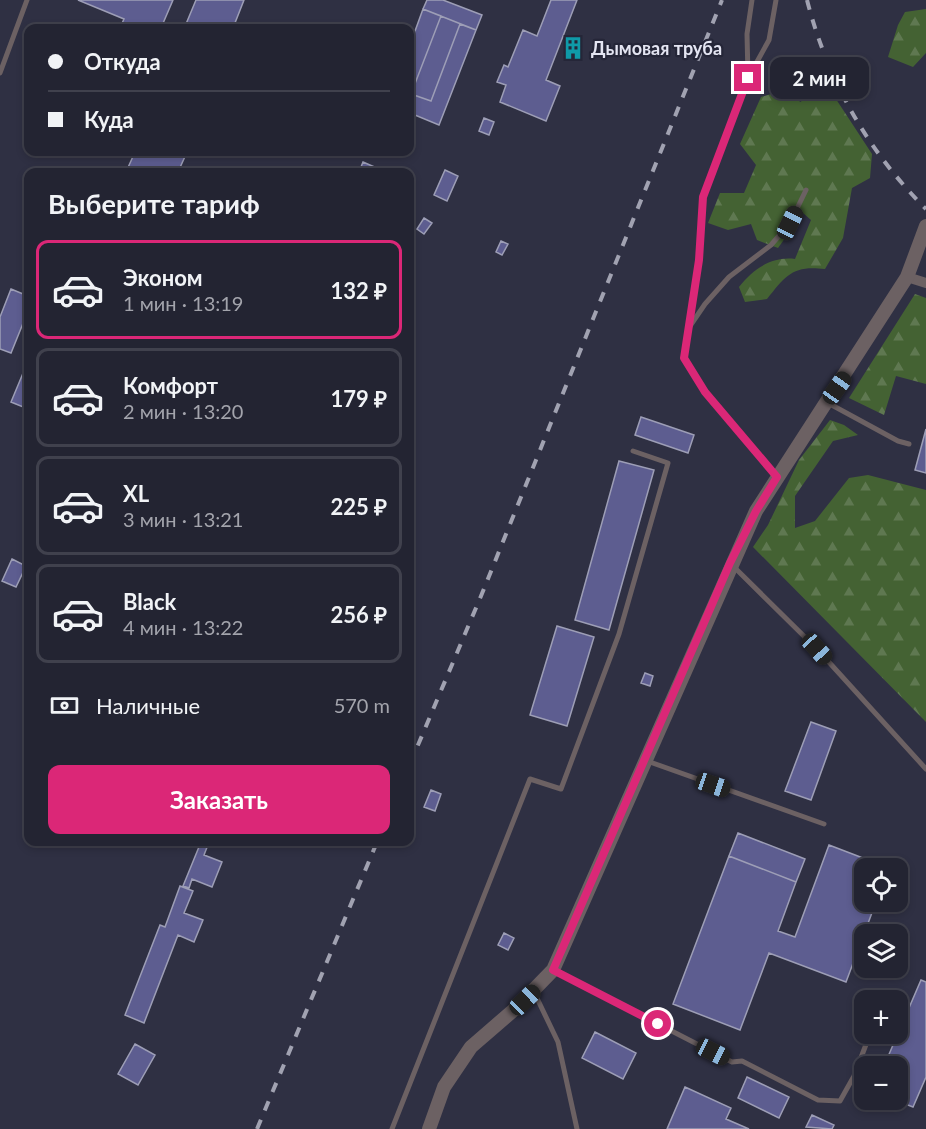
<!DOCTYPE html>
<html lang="ru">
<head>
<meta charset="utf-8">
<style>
  body { margin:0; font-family:Lato,sans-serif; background:#2f303e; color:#f1f3f6; height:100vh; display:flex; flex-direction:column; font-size:22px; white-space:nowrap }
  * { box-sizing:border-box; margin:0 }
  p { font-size:20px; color:#a3a4ac }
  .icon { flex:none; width:33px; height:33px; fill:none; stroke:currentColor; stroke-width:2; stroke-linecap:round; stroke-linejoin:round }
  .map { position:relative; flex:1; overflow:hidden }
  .drawer { position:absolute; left:24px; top:168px; width:390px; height:678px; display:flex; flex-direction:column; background:#232432; border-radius:12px; box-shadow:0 3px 9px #0003,0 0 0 2px #40414d }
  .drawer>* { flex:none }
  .hud { position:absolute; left:24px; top:24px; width:390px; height:132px; border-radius:12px; box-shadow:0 3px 9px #0003,0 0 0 2px #40414d; display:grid; align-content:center; height:132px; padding:0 24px; background:#232432 }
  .tools { position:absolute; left:854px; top:858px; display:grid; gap:12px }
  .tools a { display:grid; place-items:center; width:54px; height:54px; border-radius:12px; background:#232432; box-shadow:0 3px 9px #0003,0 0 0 2px #40414d; font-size:30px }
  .end { position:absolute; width:27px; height:27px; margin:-14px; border:8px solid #db2777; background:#fff; box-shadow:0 0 0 3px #fff }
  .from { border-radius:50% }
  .bubble { position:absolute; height:42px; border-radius:12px; background:#232432; box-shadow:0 3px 9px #0003,0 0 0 2px #40414d; font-size:20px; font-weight:700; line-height:42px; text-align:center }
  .car { position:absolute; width:18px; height:36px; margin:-18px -9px; border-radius:8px; box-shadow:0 0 4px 2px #0007; background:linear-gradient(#222 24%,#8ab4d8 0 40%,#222 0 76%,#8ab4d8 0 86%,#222 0) }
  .hud b { display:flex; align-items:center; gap:21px; height:57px; font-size:22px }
  .hud b+b { border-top:2px solid #40414d }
  .hud i { width:15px; height:15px; background:#f1f3f6 }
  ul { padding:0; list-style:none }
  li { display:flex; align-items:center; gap:18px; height:99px; margin:0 12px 9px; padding:0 12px; border:3px solid #40414d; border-radius:12px }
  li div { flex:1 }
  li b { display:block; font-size:22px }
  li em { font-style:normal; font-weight:700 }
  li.current { border-color:#db2777 }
  li>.icon { width:54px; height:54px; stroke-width:1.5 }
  h2 { padding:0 24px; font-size:27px; line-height:72px }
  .pay { display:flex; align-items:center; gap:15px; height:66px; padding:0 24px; font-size:22px }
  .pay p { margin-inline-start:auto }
  .button { display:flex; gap:12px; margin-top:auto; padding:12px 24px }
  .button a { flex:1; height:69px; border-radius:12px; background:#db2777; color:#fff; font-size:24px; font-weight:700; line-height:69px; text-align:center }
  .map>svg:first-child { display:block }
  .forest { fill:url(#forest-firs) }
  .building { fill:#5d5d90; stroke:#9d9eb6; stroke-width:1.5 }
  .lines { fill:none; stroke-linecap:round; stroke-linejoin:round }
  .service { stroke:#6c6163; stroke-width:5 }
  .minor { stroke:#6c6163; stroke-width:10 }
  .tertiary { stroke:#6c6163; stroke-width:14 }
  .rail { stroke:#a1a2b1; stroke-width:4; stroke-dasharray:10 10; stroke-linecap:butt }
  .route { stroke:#db2777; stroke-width:8 }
  .labels { text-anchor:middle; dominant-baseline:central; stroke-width:4.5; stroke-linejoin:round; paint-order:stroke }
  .poi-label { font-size:18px; font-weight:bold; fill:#e4e5f2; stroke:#252638; text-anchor:start }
</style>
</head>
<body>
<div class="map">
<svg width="926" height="1129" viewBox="0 0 926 1129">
  <defs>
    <pattern id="forest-firs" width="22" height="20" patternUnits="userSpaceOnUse" patternTransform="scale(1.5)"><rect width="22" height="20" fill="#446233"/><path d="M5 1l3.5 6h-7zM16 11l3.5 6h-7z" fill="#5f7851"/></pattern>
  </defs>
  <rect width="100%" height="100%" fill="#2f3043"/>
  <!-- forest -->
  <path class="forest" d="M926 9V53L913 67 888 57 898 25 905 12Z
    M817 58 832 93 872 154 870 178 852 188 843 238 825 269C793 265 786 275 767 299L745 302 739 287C753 269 772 256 795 259L811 220 803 213 778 248 757 240 751 224 728 230 708 223 720 193H744L756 165 740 144 761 97 791 88 800 102 811 96 799 62Z
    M915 294 926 298V384L896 376 884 415 849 398Z
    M830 420 844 425 858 435 833 441 795 496V528L815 521 849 478 868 475 926 490V722L753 547 768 525 799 460Z"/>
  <!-- building -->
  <path class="building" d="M78 0H173L161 28H120L124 19Z
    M196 0H244L233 28H198L186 24Z
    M427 0H443L482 15 476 30 460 24 431 101 411 94 441 16 423 9Z
    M551 0H577L546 80 560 86 546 121 500 102 506 85 497 82 504 65 508 67 523 30 537 36Z
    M423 9 476 30 439 125 410 113V45Z
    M484 118 494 122 489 135 479 131Z
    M135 152H187L178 172H126Z
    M363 162 386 172H359Z
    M445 170 458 176 447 201 434 195Z
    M424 218 432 223 424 234 417 229Z
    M501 241 508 244 502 255 496 252Z
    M11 289 28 296V311L11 353 0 349V317Z
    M26 366 28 367V409L11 402Z
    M641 417 694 435 688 453 635 435Z
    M926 429V473L915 470Z
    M619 461 654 470 609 630 575 620Z
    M12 559 26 566 16 587 2 581Z
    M557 626 594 637 567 726 530 715Z
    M645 673 653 676 650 686 641 683Z
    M811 722 836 731 811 800 785 791Z
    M431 790 441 794 435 811 424 807Z
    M738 833 805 859 796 882 729 856Z
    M201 842H209L204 855 222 862 212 887 192 879 189 888 183 886Z
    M829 845 889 868H864V902H876L846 982 769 953 740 1030 673 1004 729 856 796 882 778 931 795 937Z
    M180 886 193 891 184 913 203 920 194 942 178 935 144 1023 125 1015 160 925 165 927Z
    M504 933 514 938 508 950 498 945Z
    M921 980 926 982V1077L913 1107 895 1100 897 1066H884Z
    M595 1032 636 1053 623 1079 582 1058Z
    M135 1044 155 1055 138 1085 118 1074Z
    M747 1077 789 1097 779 1118 738 1098Z
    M685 1087 731 1108 726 1119 749 1129H667Z
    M812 1115 834 1125 832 1129 806 1127Z"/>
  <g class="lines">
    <!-- service -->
    <path class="service" d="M0 73 27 0
      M748 76 747 34 752 0
      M688 328 699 260 703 197 748 78 769 40 776 0
      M828 403 898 441 909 444
      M776 476 705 392 684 358 688 329 705 304 729 277 771 245 790 223 806 190
      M733 566 817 649 926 769
      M647 761 824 824
      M555 971 732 1062 742 1061 818 1100 840 1101 854 1076 870 1034
      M534 992 558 1042 577 1129
      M392 1129 530 779 561 789 619 634 668 463 633 451"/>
    <!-- minor -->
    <path class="minor" d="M907 277 926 283"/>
    <!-- tertiary -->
    <path class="tertiary" d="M429 1129 444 1087 471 1047 516 1008 553 970 756 511 907 277 926 226"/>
    <!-- rail -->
    <path class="rail" d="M807 0C828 81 867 150 926 209
      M410 764 481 596 722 0
      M257 1129 377 842"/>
  </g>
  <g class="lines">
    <!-- route -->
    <path class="route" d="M658 1024 553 970 730 563 756 511 777 477 705 392 684 358 699 260 703 197 748 78"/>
  </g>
  <!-- icons -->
  <defs>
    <g id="building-bare" transform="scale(1.8)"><path d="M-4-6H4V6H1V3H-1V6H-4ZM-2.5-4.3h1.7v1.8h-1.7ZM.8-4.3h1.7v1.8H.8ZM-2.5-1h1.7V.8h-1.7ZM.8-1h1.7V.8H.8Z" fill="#0f9aa8" stroke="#252638" stroke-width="2.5" paint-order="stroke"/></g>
  </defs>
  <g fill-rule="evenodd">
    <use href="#building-bare" x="573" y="48"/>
  </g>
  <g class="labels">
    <!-- poi labels -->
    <g class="poi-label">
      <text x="591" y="48">Дымовая труба</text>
    </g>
  </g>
</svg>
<div class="tools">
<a><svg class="icon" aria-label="locate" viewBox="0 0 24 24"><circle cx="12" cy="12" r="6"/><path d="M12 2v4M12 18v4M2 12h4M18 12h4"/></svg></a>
<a><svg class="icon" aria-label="layers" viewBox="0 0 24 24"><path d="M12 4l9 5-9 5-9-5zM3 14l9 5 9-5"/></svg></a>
<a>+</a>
<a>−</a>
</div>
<i class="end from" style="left:658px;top:1024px"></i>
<i class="end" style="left:748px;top:78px"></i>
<div class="bubble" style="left:770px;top:57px;width:99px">2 мин</div>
<i class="car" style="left:790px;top:223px;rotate:26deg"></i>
<i class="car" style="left:837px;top:388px;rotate:35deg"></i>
<i class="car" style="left:817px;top:649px;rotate:138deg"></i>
<i class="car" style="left:713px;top:785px;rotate:109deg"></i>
<i class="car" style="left:525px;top:1000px;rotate:46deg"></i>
<i class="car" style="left:713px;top:1052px;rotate:117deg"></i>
<div class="hud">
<b><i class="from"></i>Откуда</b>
<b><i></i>Куда</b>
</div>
<section class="drawer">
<h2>Выберите тариф</h2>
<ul>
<li class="current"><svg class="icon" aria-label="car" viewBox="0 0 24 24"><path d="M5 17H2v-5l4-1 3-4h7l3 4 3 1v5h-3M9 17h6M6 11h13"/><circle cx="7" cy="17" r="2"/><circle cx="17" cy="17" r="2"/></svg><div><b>Эконом</b><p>1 мин · 13:19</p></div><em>132 ₽</em></li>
<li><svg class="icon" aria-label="car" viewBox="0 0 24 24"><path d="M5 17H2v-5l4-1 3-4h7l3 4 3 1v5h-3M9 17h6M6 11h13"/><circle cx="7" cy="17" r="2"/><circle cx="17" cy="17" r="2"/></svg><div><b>Комфорт</b><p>2 мин · 13:20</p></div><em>179 ₽</em></li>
<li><svg class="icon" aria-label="car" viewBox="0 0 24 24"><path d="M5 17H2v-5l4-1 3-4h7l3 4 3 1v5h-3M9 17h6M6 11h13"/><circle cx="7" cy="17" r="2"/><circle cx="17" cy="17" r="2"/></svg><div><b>XL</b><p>3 мин · 13:21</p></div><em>225 ₽</em></li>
<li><svg class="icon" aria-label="car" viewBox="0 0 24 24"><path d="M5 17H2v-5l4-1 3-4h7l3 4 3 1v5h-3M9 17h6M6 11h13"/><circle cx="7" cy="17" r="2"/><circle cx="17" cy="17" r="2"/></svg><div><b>Black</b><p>4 мин · 13:22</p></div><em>256 ₽</em></li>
</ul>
<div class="pay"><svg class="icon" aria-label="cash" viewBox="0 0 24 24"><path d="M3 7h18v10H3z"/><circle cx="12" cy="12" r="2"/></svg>Наличные<p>570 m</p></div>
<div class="button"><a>Заказать</a></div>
</section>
</div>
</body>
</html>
